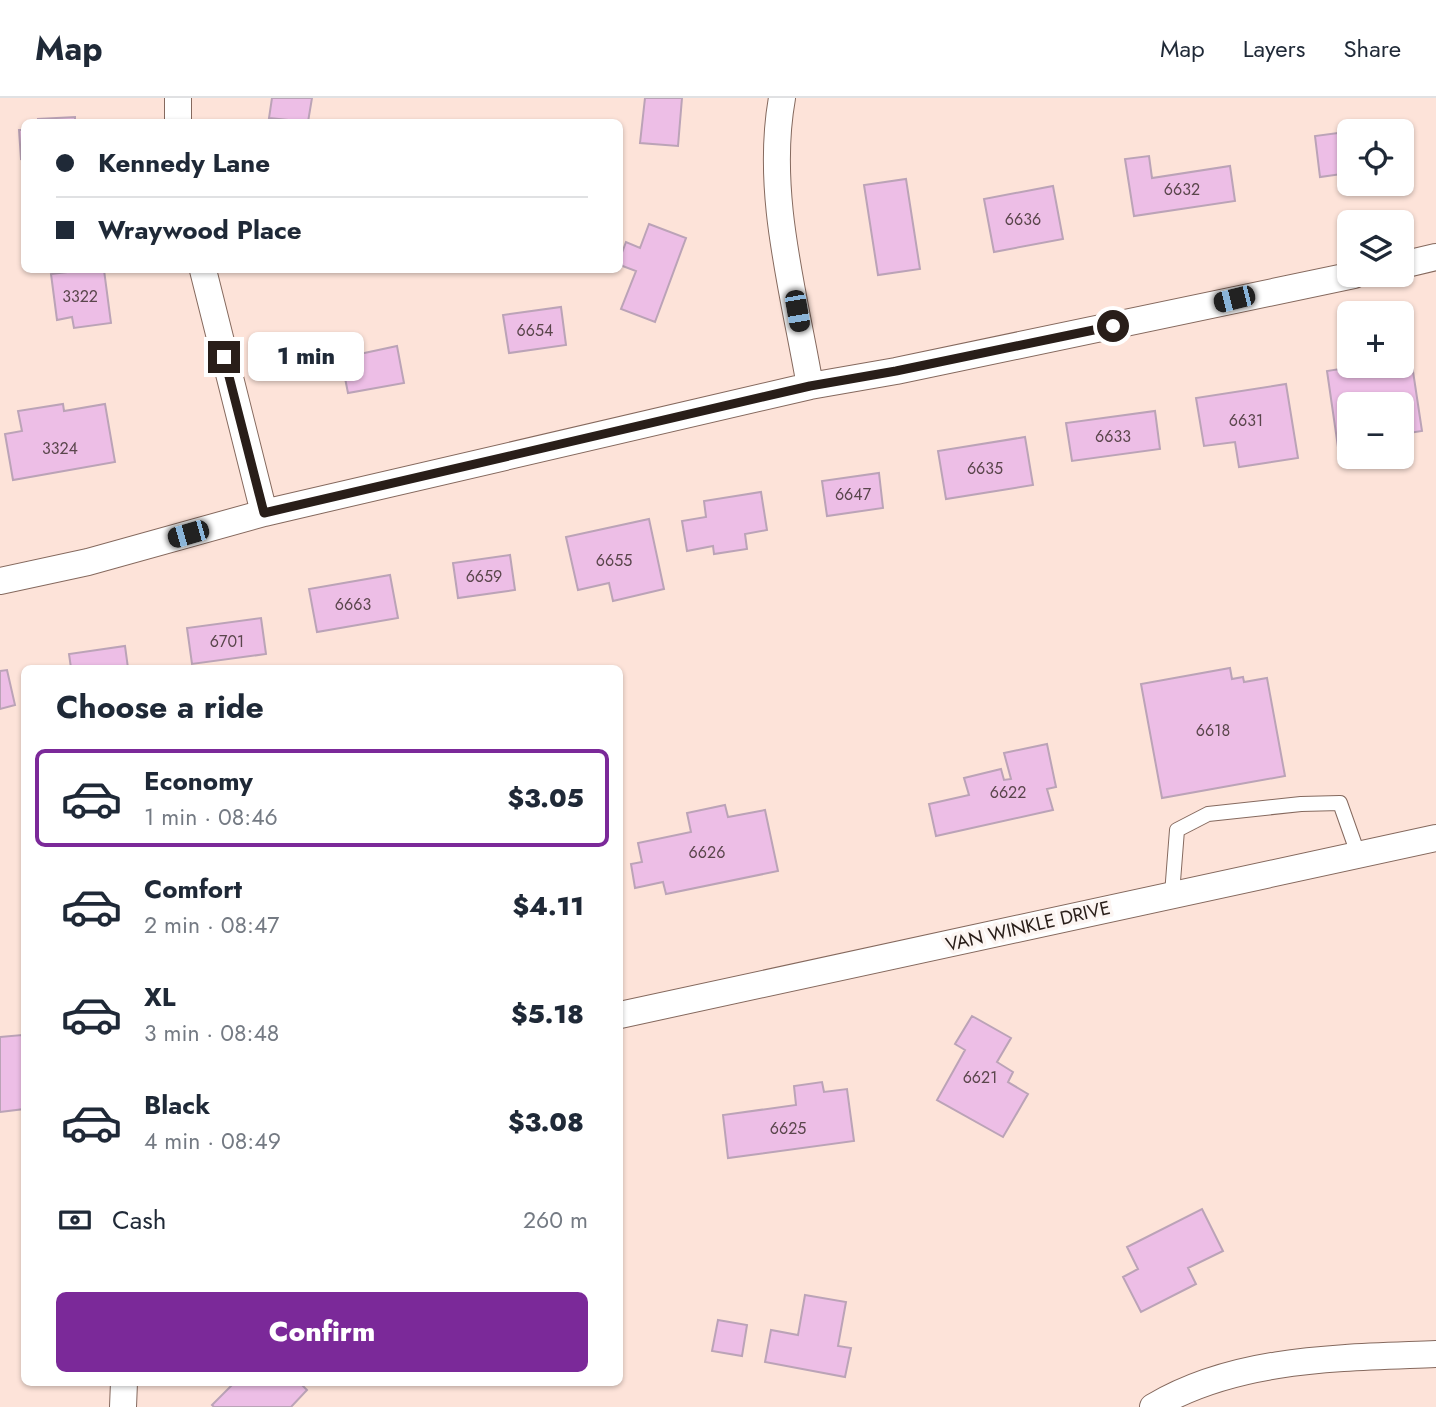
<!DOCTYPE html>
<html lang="en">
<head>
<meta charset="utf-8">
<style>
  body { margin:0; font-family:Jost,sans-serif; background:#f2f2f3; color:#1f2937; height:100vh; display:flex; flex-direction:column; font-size:26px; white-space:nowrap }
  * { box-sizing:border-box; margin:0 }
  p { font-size:23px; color:#747a83 }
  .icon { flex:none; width:38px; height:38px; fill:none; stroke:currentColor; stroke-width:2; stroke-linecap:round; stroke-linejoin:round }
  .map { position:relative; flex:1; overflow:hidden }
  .side { position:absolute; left:21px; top:567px; width:602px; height:721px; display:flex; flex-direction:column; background:#fff; border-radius:10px; box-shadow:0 2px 5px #0004 }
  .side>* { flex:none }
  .banner { position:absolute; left:21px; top:21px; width:602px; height:154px; border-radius:10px; box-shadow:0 2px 5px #0004; display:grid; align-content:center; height:154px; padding:0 35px; background:#fff }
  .fabs { position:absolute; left:1337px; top:21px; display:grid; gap:14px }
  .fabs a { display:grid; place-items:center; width:77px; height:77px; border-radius:10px; background:#fff; box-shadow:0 2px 5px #0004; font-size:35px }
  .end { position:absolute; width:32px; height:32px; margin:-16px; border:9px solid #291e19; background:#fff; box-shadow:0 0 0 4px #fff }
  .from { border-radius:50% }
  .bubble { position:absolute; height:49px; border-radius:10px; background:#fff; box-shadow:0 2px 5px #0004; font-size:23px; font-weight:800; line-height:49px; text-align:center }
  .car { position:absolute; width:21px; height:42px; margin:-21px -10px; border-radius:9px; box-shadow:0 0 5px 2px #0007; background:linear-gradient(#222 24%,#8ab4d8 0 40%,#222 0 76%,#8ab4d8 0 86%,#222 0) }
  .banner b { display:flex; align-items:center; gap:24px; height:66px; font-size:26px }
  .banner b+b { border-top:2px solid #e0e1e3 }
  .banner i { width:18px; height:18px; background:#1f2937 }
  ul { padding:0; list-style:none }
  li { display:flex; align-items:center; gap:21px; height:98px; margin:0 14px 10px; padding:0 21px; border:4px solid transparent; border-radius:10px }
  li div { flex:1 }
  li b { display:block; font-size:26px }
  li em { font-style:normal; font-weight:800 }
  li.current { border-color:#7b2999 }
  li>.icon { width:63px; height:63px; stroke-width:1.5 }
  h2 { padding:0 35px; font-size:32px; line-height:84px }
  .pay { display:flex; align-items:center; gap:18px; height:77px; padding:0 35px; font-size:26px }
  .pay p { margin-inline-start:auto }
  .button { display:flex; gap:14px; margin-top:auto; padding:14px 35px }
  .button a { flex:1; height:80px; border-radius:10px; background:#7b2999; color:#fff; font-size:28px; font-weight:800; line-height:80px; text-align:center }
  header { display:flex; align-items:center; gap:42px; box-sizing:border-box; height:98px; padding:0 35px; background:#fff; border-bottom:2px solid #e0e1e3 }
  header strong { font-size:33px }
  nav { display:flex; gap:38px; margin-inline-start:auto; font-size:24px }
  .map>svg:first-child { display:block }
  .building { fill:#edbee6; stroke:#bba3b7; stroke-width:2 }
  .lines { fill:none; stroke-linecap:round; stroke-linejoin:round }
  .lane-casing { stroke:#85695e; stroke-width:16 }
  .street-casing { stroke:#85695e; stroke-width:28 }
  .lane { stroke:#fff; stroke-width:14 }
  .street { stroke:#fff; stroke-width:26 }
  .route { stroke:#291e19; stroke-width:9 }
  .labels { text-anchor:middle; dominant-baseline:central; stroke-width:7; stroke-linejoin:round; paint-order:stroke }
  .number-label { font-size:16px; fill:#5a464c }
  .street-label { font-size:19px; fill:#291e19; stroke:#fcf5f2 }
</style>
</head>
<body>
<header>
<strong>Map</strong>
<nav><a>Map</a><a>Layers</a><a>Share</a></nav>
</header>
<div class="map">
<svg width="1436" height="1309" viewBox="0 0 1436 1309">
  <rect width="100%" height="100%" fill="#fde3d9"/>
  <!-- building -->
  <path class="building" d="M272 0H312L308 24 269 20Z
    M645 0H682L678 48 640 45Z
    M75 19V24H38V21Z
    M1376 30V33H1349V75L1320 79 1315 38Z
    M19 32H24V60L21 61Z
    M1149 58 1152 80 1230 68 1235 103 1134 118 1125 61Z
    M906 81 920 171 878 177 864 87Z
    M1053 88 1063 141 994 154 984 101Z
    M649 126 686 140 655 224 621 211 636 173 620 167V160L626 144 640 150Z
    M84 172H104L111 225 74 230 72 219 57 222 51 176Z
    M561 209 566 247 509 255 503 217Z
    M397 248 404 285 348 295 341 260Z
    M1411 260 1422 333 1402 336V306H1349V355L1339 356 1327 273 1359 268H1402V261Z
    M1286 286 1298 360 1239 369 1235 344 1204 348 1196 300Z
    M63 306 64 313 105 306 115 364 13 382 5 336 22 333 18 313Z
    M1155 313 1160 351 1072 363 1066 325Z
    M1025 339 1033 387 946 401 938 353Z
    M879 375 883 410 827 418 822 383Z
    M761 394 767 432 745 436 747 451 714 456 713 448 687 453 682 423 706 419 704 403Z
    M649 421 664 491 613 503 609 485 578 492 566 439Z
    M510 457 515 492 458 500 453 465Z
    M390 477 398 520 317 534 309 491Z
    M261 520 266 556 192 566 187 530Z
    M125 548 128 570H71L69 556Z
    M1230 570 1232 581 1243 579 1244 584 1267 580 1285 678 1162 700 1141 586Z
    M7 572 15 607 0 611V573Z
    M1047 646 1056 689 1047 691 1053 712 936 738 929 706 969 697 964 680 1001 671 1004 682 1011 681 1004 655Z
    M725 707 728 719 765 712 778 773 666 796 663 784 635 790 631 766 642 764 638 745 691 734 687 715Z
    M972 918 1011 940 997 964 1013 974 1008 984 1028 996 1003 1039 937 1002 965 952 955 946Z
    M22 937 24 964V1011L0 1014V939Z
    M822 984 824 994 847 991 854 1043 728 1060 723 1017 796 1007 794 988Z
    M1202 1111 1223 1153 1188 1170 1196 1186 1141 1214 1123 1179 1138 1171 1127 1149Z
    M805 1197 846 1204 838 1248 851 1250 845 1279 765 1264 771 1232 798 1237Z
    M718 1222 747 1227 742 1258 712 1253Z
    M235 1284H299L307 1292 291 1309H214L212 1307Z"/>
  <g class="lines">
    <!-- lane casing -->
    <g class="lane-casing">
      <path id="lane" d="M1172 796 1177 732 1208 716 1301 706 1340 705 1358 756"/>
    </g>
    <!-- street casing -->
    <g class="street-casing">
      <path id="street" d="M178 0V24
        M782 0C765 95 794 194 810 288
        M1402 167 1436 159
        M203 172 264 415
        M0 483 88 464 264 415 810 288 896 273 1354 177
        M620 917 1436 740
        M123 1309 124 1284
        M1153 1309C1237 1259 1341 1260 1436 1256"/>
    </g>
    <!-- lane -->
    <use href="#lane" class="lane"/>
    <!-- street -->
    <use href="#street" class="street"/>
  </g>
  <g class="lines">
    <!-- route -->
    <path class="route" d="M224 259 264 415 810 288 896 273 1113 228"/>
  </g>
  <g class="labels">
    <!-- number labels -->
    <g class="number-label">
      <text x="1182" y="91">6632</text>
      <text x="1023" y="121">6636</text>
      <text x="80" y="198">3322</text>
      <text x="535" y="232">6654</text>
      <text x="1246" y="322">6631</text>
      <text x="1113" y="338">6633</text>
      <text x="60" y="350">3324</text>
      <text x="985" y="370">6635</text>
      <text x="853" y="396">6647</text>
      <text x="614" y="462">6655</text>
      <text x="484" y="478">6659</text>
      <text x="353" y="506">6663</text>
      <text x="227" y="543">6701</text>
      <text x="1213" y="632">6618</text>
      <text x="1008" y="694">6622</text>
      <text x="707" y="754">6626</text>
      <text x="980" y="979">6621</text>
      <text x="788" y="1030">6625</text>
    </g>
    <!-- street labels -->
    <g class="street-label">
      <text transform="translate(1028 828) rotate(-13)">VAN WINKLE DRIVE</text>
    </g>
  </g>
</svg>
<div class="fabs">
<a><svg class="icon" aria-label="locate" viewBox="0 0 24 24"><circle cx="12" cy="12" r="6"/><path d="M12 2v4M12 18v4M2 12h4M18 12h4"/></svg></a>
<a><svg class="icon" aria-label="layers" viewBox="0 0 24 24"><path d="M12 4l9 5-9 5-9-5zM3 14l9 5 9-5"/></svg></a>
<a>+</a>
<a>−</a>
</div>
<i class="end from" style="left:1113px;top:228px"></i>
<i class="end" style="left:224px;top:259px"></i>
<div class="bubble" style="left:248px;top:234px;width:116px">1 min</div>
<i class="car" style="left:1234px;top:201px;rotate:256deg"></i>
<i class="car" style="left:797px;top:213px;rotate:170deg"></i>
<i class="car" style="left:188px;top:436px;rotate:254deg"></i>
<div class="banner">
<b><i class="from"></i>Kennedy Lane</b>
<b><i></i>Wraywood Place</b>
</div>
<section class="side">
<h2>Choose a ride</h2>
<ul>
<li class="current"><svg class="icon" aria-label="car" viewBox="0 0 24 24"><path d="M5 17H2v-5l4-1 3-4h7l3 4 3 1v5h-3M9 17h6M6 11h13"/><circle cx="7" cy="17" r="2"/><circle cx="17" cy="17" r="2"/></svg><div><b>Economy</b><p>1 min · 08:46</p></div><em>$3.05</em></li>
<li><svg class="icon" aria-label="car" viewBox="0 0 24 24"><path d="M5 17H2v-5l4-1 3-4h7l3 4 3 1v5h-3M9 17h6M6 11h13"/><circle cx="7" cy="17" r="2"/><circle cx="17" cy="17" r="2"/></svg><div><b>Comfort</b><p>2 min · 08:47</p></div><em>$4.11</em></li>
<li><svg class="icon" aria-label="car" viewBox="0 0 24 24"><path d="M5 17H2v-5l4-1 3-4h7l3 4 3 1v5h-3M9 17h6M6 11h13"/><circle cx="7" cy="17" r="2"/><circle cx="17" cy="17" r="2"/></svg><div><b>XL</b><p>3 min · 08:48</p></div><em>$5.18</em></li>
<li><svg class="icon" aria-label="car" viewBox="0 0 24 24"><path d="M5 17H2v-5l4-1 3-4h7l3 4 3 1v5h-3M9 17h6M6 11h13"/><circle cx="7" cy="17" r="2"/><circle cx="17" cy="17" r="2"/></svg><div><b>Black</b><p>4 min · 08:49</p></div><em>$3.08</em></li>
</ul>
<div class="pay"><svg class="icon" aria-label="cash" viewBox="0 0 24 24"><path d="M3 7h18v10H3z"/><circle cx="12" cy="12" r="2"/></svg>Cash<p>260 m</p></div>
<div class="button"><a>Confirm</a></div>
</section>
</div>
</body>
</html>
